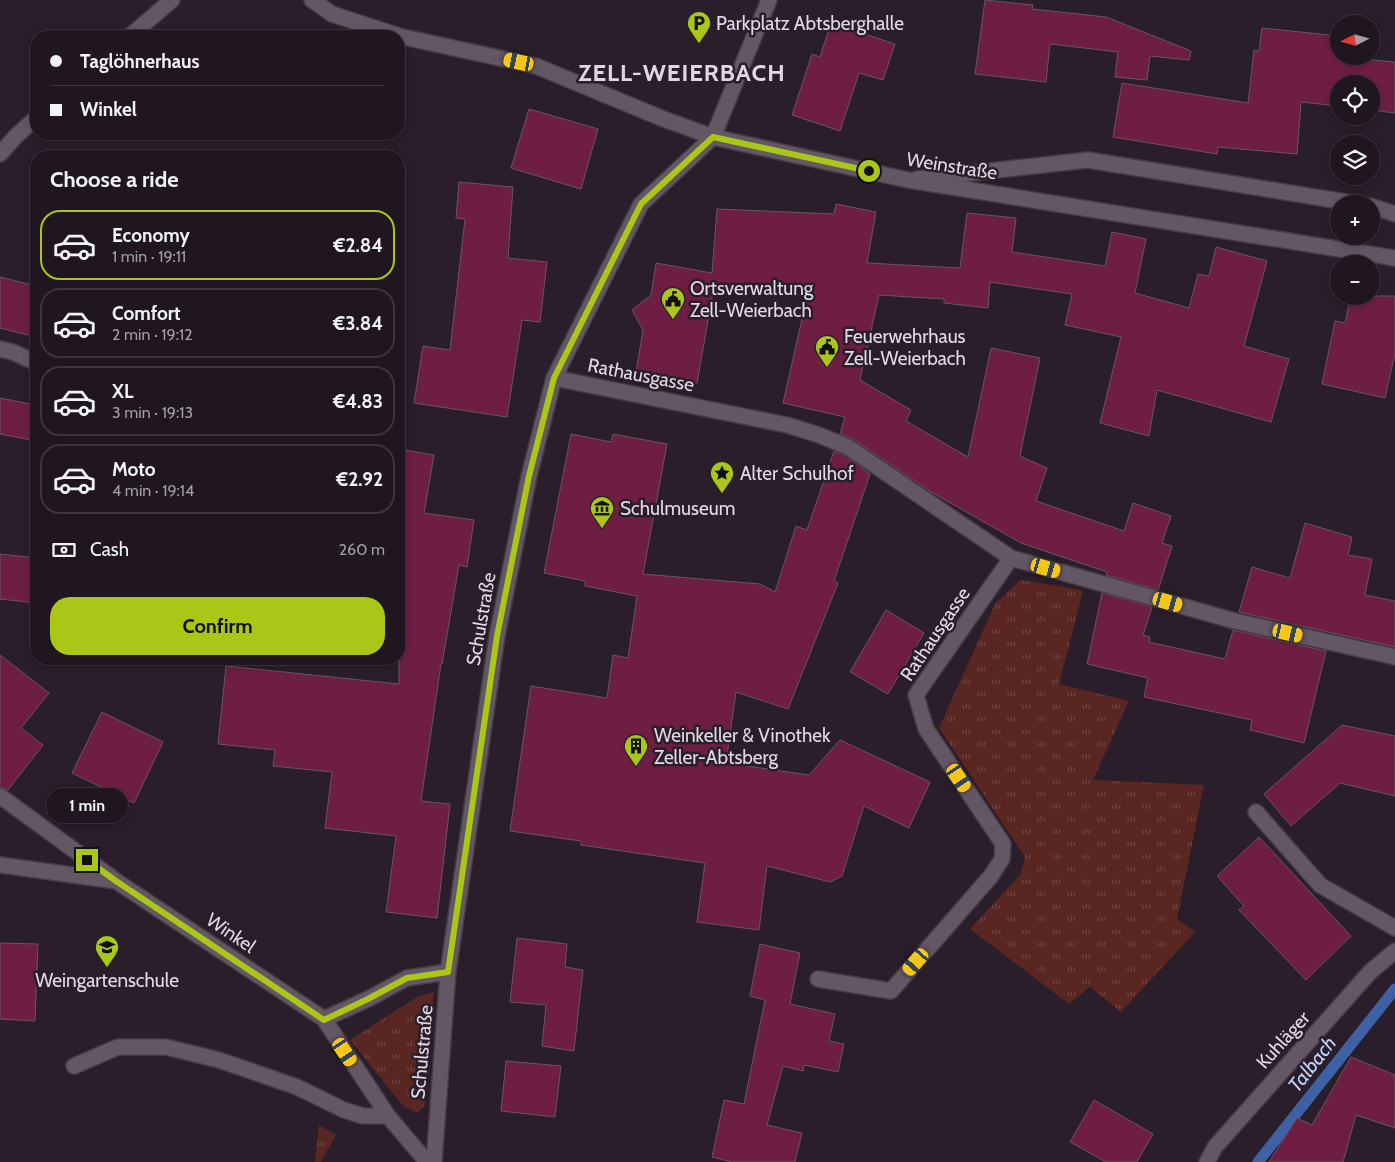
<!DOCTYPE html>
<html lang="en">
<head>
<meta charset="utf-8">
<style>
  body { margin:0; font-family:Cabin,sans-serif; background:#2c232d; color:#f1f3f6; height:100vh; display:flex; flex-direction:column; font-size:19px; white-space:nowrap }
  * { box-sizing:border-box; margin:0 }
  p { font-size:16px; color:#a19fa5 }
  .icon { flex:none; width:28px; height:28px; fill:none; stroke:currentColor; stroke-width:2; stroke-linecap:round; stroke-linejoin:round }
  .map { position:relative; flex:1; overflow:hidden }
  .sheet { position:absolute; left:30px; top:150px; width:375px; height:515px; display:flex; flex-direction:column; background:#1f1620; border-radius:20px; box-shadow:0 2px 8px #0003,0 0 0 1px #3c353e }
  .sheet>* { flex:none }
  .hud { position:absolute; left:30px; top:30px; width:375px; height:110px; border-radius:20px; box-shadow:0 2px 8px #0003,0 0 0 1px #3c353e; display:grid; align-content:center; height:110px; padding:0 20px; background:#1f1620 }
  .needle { width:32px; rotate:264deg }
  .tools { position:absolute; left:1330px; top:15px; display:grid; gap:10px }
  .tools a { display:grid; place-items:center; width:50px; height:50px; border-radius:50%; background:#1f1620; box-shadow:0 2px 8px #0003,0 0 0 1px #3c353e; font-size:25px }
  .end { position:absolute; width:22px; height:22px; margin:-11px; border:6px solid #aac718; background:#111; box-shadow:0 0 0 2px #111 }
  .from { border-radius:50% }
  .bubble { position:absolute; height:35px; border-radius:18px; background:#1f1620; box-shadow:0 2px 8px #0003,0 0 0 1px #3c353e; font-size:16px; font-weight:700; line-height:35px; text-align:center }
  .car { position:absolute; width:15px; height:30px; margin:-15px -8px; border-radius:6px; box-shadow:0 0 4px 1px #0007; background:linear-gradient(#f5c518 24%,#345 0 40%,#f5c518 0 76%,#345 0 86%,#f5c518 0) }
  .hud b { display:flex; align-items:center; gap:18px; height:48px; font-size:19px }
  .hud b+b { border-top:1px solid #3c353e }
  .hud i { width:12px; height:12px; background:#f1f3f6 }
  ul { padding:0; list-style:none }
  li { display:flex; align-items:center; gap:15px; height:70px; margin:0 10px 8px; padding:0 10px; border:2px solid #3c353e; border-radius:20px }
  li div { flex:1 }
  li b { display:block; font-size:19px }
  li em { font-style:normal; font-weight:700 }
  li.current { border-color:#aac718 }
  li>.icon { width:45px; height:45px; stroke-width:1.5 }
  h2 { padding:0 20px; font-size:22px; line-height:60px }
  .pay { display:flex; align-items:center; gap:12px; height:55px; padding:0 20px; font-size:19px }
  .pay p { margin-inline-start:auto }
  .action { display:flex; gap:10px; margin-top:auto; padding:10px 20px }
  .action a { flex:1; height:58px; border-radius:20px; background:#aac718; color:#111; font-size:20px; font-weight:700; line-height:58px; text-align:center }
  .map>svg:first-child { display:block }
  .grass { fill:url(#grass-tufts) }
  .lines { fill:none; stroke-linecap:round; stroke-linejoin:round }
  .stream { stroke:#3e61a6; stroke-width:11 }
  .building { fill:#6e1e43; stroke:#69565d }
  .lane-casing { stroke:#443a44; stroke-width:18 }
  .street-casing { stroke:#443a44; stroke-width:18 }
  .secondary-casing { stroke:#443a44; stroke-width:18 }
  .lane { stroke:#645765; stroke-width:15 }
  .street { stroke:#645765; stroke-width:15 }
  .secondary { stroke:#645765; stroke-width:15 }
  .route { stroke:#aac718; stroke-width:6 }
  .labels { text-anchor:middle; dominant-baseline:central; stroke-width:5; stroke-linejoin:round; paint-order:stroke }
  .poi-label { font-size:19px; fill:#e1dae2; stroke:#291e2a; text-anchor:start }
  .street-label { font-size:19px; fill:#e1dae2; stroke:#291e2a }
  .water-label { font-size:20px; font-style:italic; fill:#c0d5fd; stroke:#291e2a }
  .district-label { font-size:24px; font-weight:bold; letter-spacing:1px; fill:#e4d5e4; stroke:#291e2a }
</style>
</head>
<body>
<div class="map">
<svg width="1395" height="1162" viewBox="0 0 1395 1162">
  <defs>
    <pattern id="grass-tufts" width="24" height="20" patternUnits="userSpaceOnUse" patternTransform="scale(1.25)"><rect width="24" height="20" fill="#592622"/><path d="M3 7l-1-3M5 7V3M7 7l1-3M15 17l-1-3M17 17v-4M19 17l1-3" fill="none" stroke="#714542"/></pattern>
  </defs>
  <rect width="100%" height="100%" fill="#291e2a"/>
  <!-- grass -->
  <path class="grass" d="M1020 580 1065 587 1083 591 1059 684 1129 701 1093 780 1204 785 1177 919 1195 932 1121 1012 1090 987 1069 1004 970 929 1020 875 1025 857 939 728 995 604Z
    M434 992 425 1105 418 1113 404 1107 350 1040 417 997Z
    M319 1125 336 1135 321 1162H315Z"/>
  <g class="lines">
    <!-- stream -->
    <path class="stream" d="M1258 1162 1395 989"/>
  </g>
  <!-- building -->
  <path class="building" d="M985 0 1033 5 1032 9 1106 17 1191 51 1189 60 1150 56 1147 80 1115 77 1118 52 1050 44 1046 82 975 74Z
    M831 23 895 44 883 80 859 73 840 131 792 115 812 54 820 57Z
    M1262 28 1339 36V57L1395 62V113L1371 110V84H1339V106L1301 102 1297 154 1218 147 1217 154 1113 137 1122 83 1248 103 1254 50 1259 51Z
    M529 109 598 129 581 189 511 168Z
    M459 182 513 187 508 258 547 262 540 322 522 320 507 417 414 403 423 346 450 350 465 219 456 218Z
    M836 204 876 212 867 263 960 268 967 213 1016 218 1012 252 1105 266 1112 232 1146 239 1135 293 1189 308 1198 274 1209 276 1216 247 1267 261 1244 346 1289 359 1271 422 1157 390 1149 436 1100 423 1121 337 1065 325 1072 294 990 282 988 308 944 303V299L879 295 860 380 911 410 906 421 968 457 991 348 1040 358 1020 456 1047 468 1036 501 1124 531 1133 503 1171 516 1162 543 1172 546 1158 590 1106 575 1107 572 1021 543 931 492 853 439 840 434 845 417 783 403 809 288 714 287 697 383 636 372 643 330 632 310 651 295 656 263 712 273 717 209 834 214Z
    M0 277 36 286V337L0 328Z
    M1351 296H1395V353L1385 398 1322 384 1335 321 1345 323Z
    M0 398 36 405V441L0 434Z
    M571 434 611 442 613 434 667 444 643 574 760 584 775 592 796 526 807 530 834 451 844 455 870 474 834 581 838 583 788 709 736 692 726 763 809 775 840 740 930 782 909 828 864 806 842 876 830 882 767 866 759 930 697 922 705 863 581 845V841L510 831 531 686 607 698 613 655 628 658 637 596 585 586V581L544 573Z
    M399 449 434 455 424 513 474 520 467 567 459 565 442 664H441L421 801 450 804 437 918 386 912 396 836 325 828 332 772 273 766 275 750 218 744 226 666 399 684Z
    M1305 523 1352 537 1348 555 1372 559 1365 595 1395 601V647L1239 612 1252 567 1290 578Z
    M0 554 36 558V603L0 599Z
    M1102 593 1152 607 1143 635 1150 637 1149 642 1225 659 1233 630 1326 651 1304 743 1250 730 1252 720 1144 697 1148 678 1087 664Z
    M886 610 924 633 888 694 850 672Z
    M0 655 49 693 21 728 43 745 8 790 0 787Z
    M102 712 163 742 134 803 72 773Z
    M1342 725 1395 736V796L1340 783 1291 826 1264 794Z
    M1259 837 1351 936 1306 980 1239 910 1244 906 1217 876Z
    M517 938 567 944 565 967 583 970 574 1051 542 1046 546 1005 510 1002Z
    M0 943 38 944 35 1021 0 1019Z
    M760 944 800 953 790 1004 835 1014 829 1041 844 1044 838 1072 804 1065 803 1071 783 1066 767 1125 802 1133 795 1162H732L712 1157 724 1100 744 1104 765 1000 750 996Z
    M1351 1057 1395 1075V1128L1356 1115 1343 1162H1269L1297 1118 1312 1125Z
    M506 1061 561 1066 555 1117 501 1111Z
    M1094 1100 1153 1134 1137 1162H1106L1070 1142Z"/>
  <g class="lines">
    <!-- lane casing -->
    <g class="lane-casing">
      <path id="lane" d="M917 179 1088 160 1358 204
        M1371 206 1395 214
        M0 349 13 352 30 360
        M1256 812 1320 885 1395 928
        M818 979 891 991 991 876 1002 859 1003 844 926 729 916 695 1011 558
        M74 1066 118 1047H166L219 1060 297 1087 344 1110 363 1116H388"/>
    </g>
    <!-- street casing -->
    <g class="street-casing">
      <path id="street" d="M130 36 172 0
        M0 154 16 136 36 118
        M554 378 787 425 819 435 848 447 1011 558 1235 621 1395 657
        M0 796 115 880
        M0 865 116 881 324 1019 388 1116 427 1162
        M324 1019 368 999 407 978 448 972
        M434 1162 448 972 497 636 529 476 554 378 641 204 713 137 769 0
        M1207 1162 1215 1147 1370 972 1395 951"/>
    </g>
    <!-- secondary casing -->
    <g class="secondary-casing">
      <path id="secondary" d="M312 0 332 14 399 36
        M399 36 536 66 661 118 713 137 908 180 1395 258"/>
    </g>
    <!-- lane -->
    <use href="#lane" class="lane"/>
    <!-- street -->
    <use href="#street" class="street"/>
    <!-- secondary -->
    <use href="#secondary" class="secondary"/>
  </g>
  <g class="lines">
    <!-- route -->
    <path class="route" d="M87 860 116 881 324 1020 368 999 407 978 448 972 497 636 529 476 554 378 641 204 713 137 869 171"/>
  </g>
  <!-- icons -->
  <defs>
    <g id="parking-pin" transform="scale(1.25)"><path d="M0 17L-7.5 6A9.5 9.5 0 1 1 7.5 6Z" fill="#aac718" stroke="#291e2a"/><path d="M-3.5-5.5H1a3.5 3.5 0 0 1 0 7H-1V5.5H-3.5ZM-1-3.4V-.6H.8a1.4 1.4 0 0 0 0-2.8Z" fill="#111"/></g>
    <g id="civic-pin" transform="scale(1.25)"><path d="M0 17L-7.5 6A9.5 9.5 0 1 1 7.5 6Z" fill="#aac718" stroke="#291e2a"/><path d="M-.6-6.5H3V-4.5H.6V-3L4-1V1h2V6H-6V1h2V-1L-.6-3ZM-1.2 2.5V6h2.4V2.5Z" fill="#111"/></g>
    <g id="sight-pin" transform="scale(1.25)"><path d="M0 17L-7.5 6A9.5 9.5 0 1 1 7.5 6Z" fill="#aac718" stroke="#291e2a"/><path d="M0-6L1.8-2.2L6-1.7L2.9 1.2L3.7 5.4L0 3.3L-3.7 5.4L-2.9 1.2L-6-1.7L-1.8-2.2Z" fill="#111"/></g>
    <g id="museum-pin" transform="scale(1.25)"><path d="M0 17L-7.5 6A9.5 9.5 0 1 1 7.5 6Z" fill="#aac718" stroke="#291e2a"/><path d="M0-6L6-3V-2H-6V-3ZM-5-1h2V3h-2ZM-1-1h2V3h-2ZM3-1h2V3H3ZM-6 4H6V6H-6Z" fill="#111"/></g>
    <g id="building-pin" transform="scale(1.25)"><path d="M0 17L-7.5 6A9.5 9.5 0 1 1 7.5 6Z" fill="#aac718" stroke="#291e2a"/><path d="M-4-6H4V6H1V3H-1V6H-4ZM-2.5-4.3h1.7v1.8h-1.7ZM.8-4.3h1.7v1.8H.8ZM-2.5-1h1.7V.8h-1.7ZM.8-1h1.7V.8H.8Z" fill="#111"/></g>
    <g id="school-pin" transform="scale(1.25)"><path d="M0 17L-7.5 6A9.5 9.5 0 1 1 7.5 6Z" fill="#aac718" stroke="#291e2a"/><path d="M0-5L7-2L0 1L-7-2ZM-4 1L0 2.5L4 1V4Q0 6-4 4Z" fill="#111"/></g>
  </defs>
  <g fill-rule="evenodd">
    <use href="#parking-pin" x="699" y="23"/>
    <use href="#civic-pin" x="673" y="299"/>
    <use href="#civic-pin" x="827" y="347"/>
    <use href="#sight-pin" x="722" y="473"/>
    <use href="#museum-pin" x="602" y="508"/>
    <use href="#building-pin" x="636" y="746"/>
    <use href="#school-pin" x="107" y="947"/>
  </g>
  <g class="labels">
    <!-- poi labels -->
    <g class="poi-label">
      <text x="716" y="23">Parkplatz Abtsberghalle</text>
      <text x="690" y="288">Ortsverwaltung<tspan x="690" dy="22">Zell-Weierbach</tspan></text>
      <text x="844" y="336">Feuerwehrhaus<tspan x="844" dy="22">Zell-Weierbach</tspan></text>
      <text x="740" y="473">Alter Schulhof</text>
      <text x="620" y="508">Schulmuseum</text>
      <text x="654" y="735">Weinkeller &amp; Vinothek<tspan x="654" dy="22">Zeller-Abtsberg</tspan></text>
      <text x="107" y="980" text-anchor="middle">Weingartenschule</text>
    </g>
    <!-- street labels -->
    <g class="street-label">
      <text transform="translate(952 166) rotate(9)">Weinstraße</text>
      <text transform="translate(641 375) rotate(11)">Rathausgasse</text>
      <text transform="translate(481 619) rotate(-80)">Schulstraße</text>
      <text transform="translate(935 634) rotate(-56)">Rathausgasse</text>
      <text transform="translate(231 933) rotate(34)">Winkel</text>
      <text transform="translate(1283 1040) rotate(-48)">Kuhläger</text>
      <text transform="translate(422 1052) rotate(-85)">Schulstraße</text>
    </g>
    <!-- water labels -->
    <g class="water-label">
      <text transform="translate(1312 1064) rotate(-52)">Talbach</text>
    </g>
    <!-- district labels -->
    <g class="district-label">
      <text x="682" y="72">ZELL-WEIERBACH</text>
    </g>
  </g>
</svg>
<div class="tools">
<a><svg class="needle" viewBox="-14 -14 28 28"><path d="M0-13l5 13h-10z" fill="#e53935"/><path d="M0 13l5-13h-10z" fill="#a19fa5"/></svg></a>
<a><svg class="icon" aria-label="locate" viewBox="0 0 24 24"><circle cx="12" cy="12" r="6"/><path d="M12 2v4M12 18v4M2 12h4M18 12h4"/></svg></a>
<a><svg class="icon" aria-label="layers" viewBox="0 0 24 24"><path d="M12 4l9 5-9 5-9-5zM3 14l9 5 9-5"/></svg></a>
<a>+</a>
<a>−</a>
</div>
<i class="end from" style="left:869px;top:171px"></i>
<i class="end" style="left:87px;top:860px"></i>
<div class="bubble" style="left:46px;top:788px;width:82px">1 min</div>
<i class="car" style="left:519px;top:62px;rotate:282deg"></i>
<i class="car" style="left:1046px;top:568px;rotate:106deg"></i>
<i class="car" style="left:1168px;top:602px;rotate:106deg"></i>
<i class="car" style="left:1288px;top:633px;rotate:103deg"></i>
<i class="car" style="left:959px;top:778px;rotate:146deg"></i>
<i class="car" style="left:916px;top:962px;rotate:221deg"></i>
<i class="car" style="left:345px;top:1052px;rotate:146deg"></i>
<div class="hud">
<b><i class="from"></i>Taglöhnerhaus</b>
<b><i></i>Winkel</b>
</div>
<section class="sheet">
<h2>Choose a ride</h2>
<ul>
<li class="current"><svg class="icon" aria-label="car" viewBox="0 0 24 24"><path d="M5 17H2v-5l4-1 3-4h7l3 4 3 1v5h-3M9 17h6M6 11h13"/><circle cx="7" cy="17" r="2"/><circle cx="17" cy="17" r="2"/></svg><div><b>Economy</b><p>1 min · 19:11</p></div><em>€2.84</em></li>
<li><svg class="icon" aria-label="car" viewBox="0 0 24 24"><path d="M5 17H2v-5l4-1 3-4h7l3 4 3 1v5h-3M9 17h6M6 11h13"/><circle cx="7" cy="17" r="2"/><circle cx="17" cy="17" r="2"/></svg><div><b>Comfort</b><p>2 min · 19:12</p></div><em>€3.84</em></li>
<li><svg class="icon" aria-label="car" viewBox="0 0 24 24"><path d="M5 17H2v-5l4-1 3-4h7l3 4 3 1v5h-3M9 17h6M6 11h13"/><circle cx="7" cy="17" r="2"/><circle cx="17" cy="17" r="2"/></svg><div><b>XL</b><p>3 min · 19:13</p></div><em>€4.83</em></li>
<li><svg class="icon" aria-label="car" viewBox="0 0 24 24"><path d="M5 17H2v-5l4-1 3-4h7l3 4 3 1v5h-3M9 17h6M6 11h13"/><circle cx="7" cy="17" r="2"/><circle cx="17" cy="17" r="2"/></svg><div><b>Moto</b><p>4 min · 19:14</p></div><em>€2.92</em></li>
</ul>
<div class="pay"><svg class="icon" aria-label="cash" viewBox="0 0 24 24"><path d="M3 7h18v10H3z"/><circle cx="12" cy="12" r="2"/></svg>Cash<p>260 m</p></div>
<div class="action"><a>Confirm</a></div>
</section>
</div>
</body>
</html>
